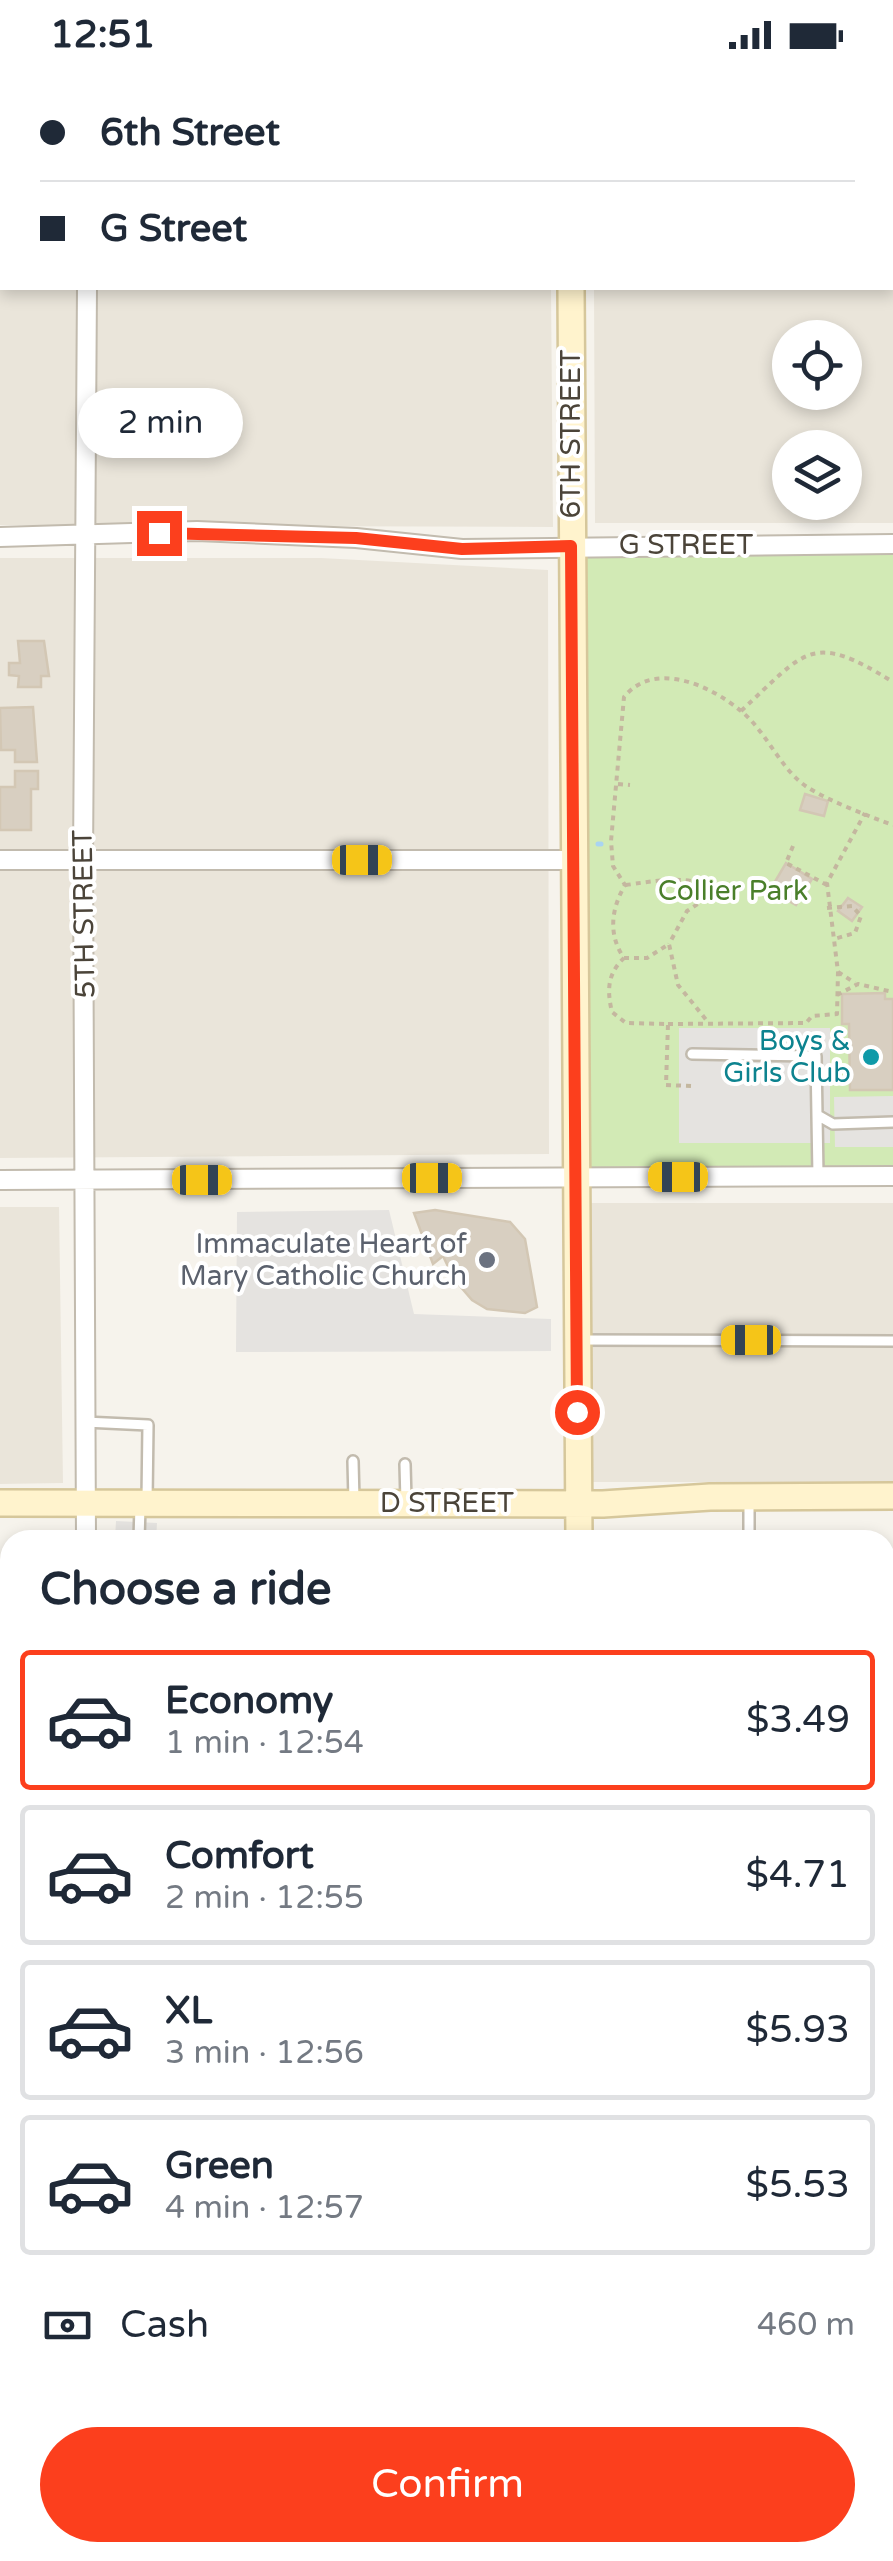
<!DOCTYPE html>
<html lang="en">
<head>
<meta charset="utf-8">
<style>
  body { margin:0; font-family:"Varela Round",sans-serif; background:#f2f2f3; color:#1f2937; height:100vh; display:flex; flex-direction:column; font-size:38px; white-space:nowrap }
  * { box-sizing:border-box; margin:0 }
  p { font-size:32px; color:#747a83 }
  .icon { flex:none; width:55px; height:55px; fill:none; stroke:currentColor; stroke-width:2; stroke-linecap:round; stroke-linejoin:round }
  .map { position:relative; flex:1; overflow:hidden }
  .details { position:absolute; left:0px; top:1460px; width:895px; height:1032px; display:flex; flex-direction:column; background:#fff; border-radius:30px 30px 0 0; box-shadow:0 5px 15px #0003 }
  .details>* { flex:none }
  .top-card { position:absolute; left:0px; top:0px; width:895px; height:220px; box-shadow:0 5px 15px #0003; display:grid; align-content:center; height:220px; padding:0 40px; background:#fff }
  .controls { position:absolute; left:772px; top:250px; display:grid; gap:20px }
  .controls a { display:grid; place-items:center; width:90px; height:90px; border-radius:50%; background:#fff; box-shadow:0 5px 15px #0003; font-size:50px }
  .end { position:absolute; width:45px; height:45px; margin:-22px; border:12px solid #fc3f1d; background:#fff; box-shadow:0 0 0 5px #fff }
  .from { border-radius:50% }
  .bubble { position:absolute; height:70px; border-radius:35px; background:#fff; box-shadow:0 5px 15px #0003; font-size:32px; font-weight:600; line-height:70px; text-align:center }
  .car { position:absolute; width:30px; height:60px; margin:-30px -15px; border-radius:12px; box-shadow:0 0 8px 2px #0007; background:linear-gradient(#f5c518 24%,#345 0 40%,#f5c518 0 76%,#345 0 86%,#f5c518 0) }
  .top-card b { display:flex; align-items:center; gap:35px; height:95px; font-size:38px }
  .top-card b+b { border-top:2px solid #e0e1e3 }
  .top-card i { width:25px; height:25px; background:#1f2937 }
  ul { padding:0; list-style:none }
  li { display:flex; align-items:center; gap:30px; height:140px; margin:0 20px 15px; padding:0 20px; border:5px solid #e0e1e3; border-radius:10px }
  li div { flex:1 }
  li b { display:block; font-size:38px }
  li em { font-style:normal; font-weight:600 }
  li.current { border-color:#fc3f1d }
  li>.icon { width:90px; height:90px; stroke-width:1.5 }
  h2 { padding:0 40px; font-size:45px; line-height:120px }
  .pay { display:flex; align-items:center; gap:25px; height:110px; padding:0 40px; font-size:38px }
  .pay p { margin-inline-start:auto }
  .action { display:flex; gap:20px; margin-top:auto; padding:20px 40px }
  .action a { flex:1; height:115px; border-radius:60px; background:#fc3f1d; color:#fff; font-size:40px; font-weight:600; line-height:115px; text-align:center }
  .status { display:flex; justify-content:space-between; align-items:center; height:70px; padding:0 50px; background:#fff; direction:ltr }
  .status svg { height:28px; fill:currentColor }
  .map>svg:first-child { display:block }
  .residential { fill:#eae5da; fill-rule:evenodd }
  .green { fill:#d2eab5 }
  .parking { fill:#e5e3e0 }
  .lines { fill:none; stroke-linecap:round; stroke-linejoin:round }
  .stream { stroke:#a9d4f2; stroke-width:5 }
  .building { fill:#d8cfc1; stroke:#d3c7b4; stroke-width:2.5 }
  .lane-casing { stroke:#c2bbae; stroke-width:14 }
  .street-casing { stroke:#c2bbae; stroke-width:22 }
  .secondary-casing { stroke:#d6c79b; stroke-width:30 }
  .primary-casing { stroke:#e6c16a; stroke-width:35 }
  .path { stroke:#c4b79f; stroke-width:4; stroke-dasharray:5 5; stroke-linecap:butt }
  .lane { stroke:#fff; stroke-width:9 }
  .street { stroke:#fff; stroke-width:18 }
  .secondary { stroke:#fff3cd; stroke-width:25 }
  .primary { stroke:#ffe39c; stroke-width:30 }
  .route { stroke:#fc3f1d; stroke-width:12 }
  .culture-dot { fill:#0f9aa8; stroke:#fff; stroke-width:4 }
  .worship-dot { fill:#6b7280; stroke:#fff; stroke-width:4 }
  .labels { text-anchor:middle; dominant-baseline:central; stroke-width:8; stroke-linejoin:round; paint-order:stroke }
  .street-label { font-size:28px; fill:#4b4439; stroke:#fff }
  .park-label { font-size:28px; fill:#4a7f2a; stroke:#fff }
  .culture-label { font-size:28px; fill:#0d838f; stroke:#fff; text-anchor:end }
  .worship-label { font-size:28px; fill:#5b616d; stroke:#fff; text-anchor:end }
</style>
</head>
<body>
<div class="status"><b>12:51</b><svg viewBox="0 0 49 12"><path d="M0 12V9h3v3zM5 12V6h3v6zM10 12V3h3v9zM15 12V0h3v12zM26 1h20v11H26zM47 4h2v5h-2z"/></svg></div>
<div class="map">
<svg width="893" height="2491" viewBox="0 0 893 2491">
  <rect width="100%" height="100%" fill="#f6f3ec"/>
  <!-- residential -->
  <path class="residential" d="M0 0H550L2 2V218H551L553 457 0 455Z
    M593 0H893V453H595L594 218H892V2ZM790 268H845V322H790ZM790 378H845V432H790Z
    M0 488H321L548 500 549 1084 0 1088Z
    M589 1133H893V1412H591Z
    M0 1137H59L63 1413 0 1414Z"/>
  <!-- green -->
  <path class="green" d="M893 473V1105L574 1107 571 475Z
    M885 2407H893V2491H86V2483L885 2482Z"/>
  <!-- parking -->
  <path class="parking" d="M679 958H830V1073H679Z
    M893 1026V1077H835L834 1027Z
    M389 1140 414 1244 551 1249V1281L236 1282 237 1142Z
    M116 1451 157 1453 156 1470H115Z"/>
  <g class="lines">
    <!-- stream -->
    <path class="stream" d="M598 774H601"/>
  </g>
  <!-- building -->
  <path class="building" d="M18 571H44L49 606H41V617H18L19 606 9 605V593H20Z
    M33 637 37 692H15V680H1L0 638Z
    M15 701H38V719H31V760H0V717H15Z
    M805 724 828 731 824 746 800 740Z
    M786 793 812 809 796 835 770 820Z
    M848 828 862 837 852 851 838 841Z
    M885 923V929H893V1020H850L849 954H842V924Z
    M435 1140 510 1152 525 1169 537 1237 525 1243 487 1239 472 1230 454 1209 443 1186 433 1194 414 1143Z
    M0 2237H10V2294H0Z"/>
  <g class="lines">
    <!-- lane casing -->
    <g class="lane-casing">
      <path id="lane" d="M692 984 816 986 818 1106
        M819 1046 833 1054 893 1052
        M578 1270 893 1271
        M85 1352 148 1355 147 1430
        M353 1391 354 1431
        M405 1394 406 1431
        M139 1470 140 1436
        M749 1470V1428
        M885 1591 893 1590
        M0 1600 10 1601
        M0 1945H10
        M0 2144H10
        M0 2389H10
        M660 2482V2491"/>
    </g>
    <!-- street casing -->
    <g class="street-casing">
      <path id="street" d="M83 0V2
        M0 467 197 461 356 468 462 479 893 474
        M0 790H572
        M0 1110 893 1106
        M86 1470 83 790 87 218
        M0 2085H10
        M885 2090H893
        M885 2407H893
        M85 2491V2482"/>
    </g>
    <!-- secondary casing -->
    <g class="secondary-casing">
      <path id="secondary" d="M572 2V0
        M571 218 579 1470
        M0 1433 603 1434 710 1427 893 1426"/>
    </g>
    <!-- primary casing -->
    <g class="primary-casing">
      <path id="primary" d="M885 1756H893
        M0 1761H10"/>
    </g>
    <!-- path -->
    <path class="path" d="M741 641C807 580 811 561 893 612
      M618 714 630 715
      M793 776 786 793 827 815
      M626 815C650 812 698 801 713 824L687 841 669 874
      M827 838 852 836 861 846 855 863 834 869
      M624 888H647L669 874 678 915 708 952
      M838 902 855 913
      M837 925 858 914 893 922
      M668 954 806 953 812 946 837 944 838 902 827 813 865 743
      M691 1016 666 1015 668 954 626 953 612 942C607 921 607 904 624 888 608 865 611 839 625 815L613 796 611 771 624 627C654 590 710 615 741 641 767 662 780 699 807 717 829 731 868 746 893 755"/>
    <!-- lane -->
    <use href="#lane" class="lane"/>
    <!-- street -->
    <use href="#street" class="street"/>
    <!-- secondary -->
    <use href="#secondary" class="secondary"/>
    <!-- primary -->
    <use href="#primary" class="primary"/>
  </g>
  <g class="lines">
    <!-- route -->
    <path class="route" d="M159 463 356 468 462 479 571 476 577 1342"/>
  </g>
  <!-- markers -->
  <circle class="culture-dot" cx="871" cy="987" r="10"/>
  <circle class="worship-dot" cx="487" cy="1190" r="10"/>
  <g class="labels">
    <!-- street labels -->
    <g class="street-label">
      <text transform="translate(571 364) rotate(-90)">6TH STREET</text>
      <text x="686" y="475">G STREET</text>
      <text transform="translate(84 844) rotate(-91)">5TH STREET</text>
      <text x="447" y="1433">D STREET</text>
    </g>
    <!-- park labels -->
    <g class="park-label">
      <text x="733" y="821">Collier Park</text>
    </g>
    <!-- culture labels -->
    <g class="culture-label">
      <text x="851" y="971">Boys &amp;<tspan x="851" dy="32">Girls Club</tspan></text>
    </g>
    <!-- worship labels -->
    <g class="worship-label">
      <text x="467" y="1174">Immaculate Heart of<tspan x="467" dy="32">Mary Catholic Church</tspan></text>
    </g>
  </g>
</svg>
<div class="controls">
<a><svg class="icon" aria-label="locate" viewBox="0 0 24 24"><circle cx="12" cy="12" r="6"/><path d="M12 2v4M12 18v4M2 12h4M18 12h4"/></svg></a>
<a><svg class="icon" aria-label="layers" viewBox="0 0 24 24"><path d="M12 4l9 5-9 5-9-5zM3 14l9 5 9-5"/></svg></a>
</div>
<i class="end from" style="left:577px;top:1342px"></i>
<i class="end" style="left:159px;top:463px"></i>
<div class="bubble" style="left:78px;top:318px;width:165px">2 min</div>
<i class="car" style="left:362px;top:790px;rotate:90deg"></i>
<i class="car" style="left:678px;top:1107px;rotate:270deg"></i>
<i class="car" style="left:432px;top:1108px;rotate:90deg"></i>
<i class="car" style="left:202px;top:1110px;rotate:90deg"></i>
<i class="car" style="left:751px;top:1270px;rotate:270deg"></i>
<div class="top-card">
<b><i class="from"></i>6th Street</b>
<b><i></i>G Street</b>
</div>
<section class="details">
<h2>Choose a ride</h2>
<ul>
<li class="current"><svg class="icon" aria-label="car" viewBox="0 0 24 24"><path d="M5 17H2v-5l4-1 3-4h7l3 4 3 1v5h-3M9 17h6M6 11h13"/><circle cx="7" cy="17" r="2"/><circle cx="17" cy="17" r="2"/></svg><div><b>Economy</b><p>1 min · 12:54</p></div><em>$3.49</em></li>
<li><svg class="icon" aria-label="car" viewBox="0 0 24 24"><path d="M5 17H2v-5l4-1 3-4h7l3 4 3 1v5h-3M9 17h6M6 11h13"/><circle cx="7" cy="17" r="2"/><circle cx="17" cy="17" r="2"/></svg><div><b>Comfort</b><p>2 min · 12:55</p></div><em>$4.71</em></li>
<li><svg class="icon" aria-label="car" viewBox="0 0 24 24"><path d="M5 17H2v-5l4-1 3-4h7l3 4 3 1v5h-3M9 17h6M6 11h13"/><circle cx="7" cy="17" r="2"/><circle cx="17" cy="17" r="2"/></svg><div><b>XL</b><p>3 min · 12:56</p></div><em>$5.93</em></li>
<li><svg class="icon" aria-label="car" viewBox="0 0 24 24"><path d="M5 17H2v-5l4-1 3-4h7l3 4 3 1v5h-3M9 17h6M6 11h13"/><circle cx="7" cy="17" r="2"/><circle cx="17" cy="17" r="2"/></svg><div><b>Green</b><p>4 min · 12:57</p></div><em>$5.53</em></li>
</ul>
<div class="pay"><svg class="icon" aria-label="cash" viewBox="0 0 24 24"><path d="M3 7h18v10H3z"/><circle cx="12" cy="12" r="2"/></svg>Cash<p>460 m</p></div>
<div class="action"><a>Confirm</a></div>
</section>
</div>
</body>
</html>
